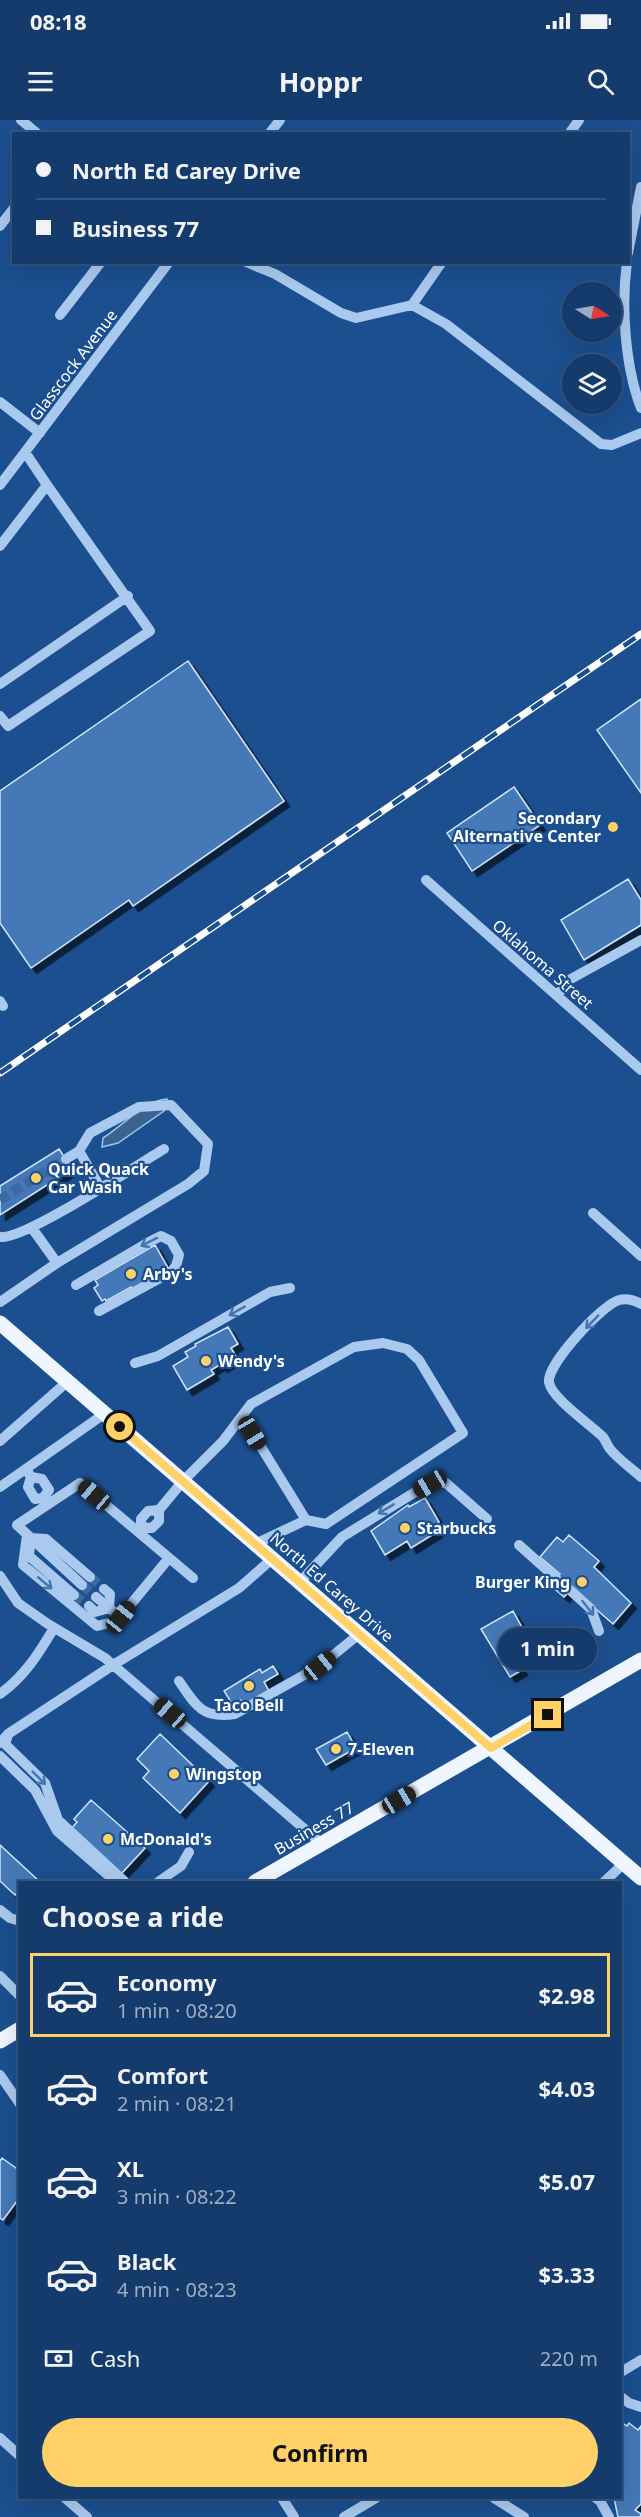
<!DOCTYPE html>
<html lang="en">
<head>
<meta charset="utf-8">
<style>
  body { margin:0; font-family:"Noto Sans",sans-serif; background:#1d4271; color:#f1f3f6; height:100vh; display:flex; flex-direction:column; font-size:22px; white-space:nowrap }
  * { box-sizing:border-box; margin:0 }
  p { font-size:20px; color:#9dadc1 }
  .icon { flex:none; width:33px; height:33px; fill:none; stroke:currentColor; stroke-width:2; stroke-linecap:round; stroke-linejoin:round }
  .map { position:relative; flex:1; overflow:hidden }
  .details { position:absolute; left:18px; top:1761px; width:604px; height:618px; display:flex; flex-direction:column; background:#143b6b; border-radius:0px; box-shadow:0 6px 24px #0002,0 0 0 2px #33557e }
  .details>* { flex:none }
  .hud { position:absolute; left:12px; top:12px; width:618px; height:132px; border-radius:0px; box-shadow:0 6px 24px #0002,0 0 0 2px #33557e; display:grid; align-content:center; height:132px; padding:0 24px; background:#143b6b }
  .needle { width:39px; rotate:101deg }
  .fabs { position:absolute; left:562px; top:162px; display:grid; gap:12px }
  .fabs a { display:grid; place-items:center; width:60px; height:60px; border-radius:50%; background:#143b6b; box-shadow:0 6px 24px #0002,0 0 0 2px #33557e; font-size:30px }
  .end { position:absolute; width:27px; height:27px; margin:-14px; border:8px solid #ffd166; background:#111; box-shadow:0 0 0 3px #111 }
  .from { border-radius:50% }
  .bubble { position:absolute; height:42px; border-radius:21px; background:#143b6b; box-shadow:0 6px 24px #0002,0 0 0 2px #33557e; font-size:20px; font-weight:700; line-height:42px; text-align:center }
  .car { position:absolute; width:18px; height:36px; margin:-18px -9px; border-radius:8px; box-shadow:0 0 4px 2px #0007; background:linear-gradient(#222 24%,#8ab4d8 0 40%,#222 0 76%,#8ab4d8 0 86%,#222 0) }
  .hud b { display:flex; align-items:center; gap:21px; height:57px; font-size:22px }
  .hud b+b { border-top:2px solid #33557e }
  .hud i { width:15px; height:15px; background:#f1f3f6 }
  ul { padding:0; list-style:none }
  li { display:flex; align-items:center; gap:18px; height:84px; margin:0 12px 9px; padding:0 12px; border:3px solid transparent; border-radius:0px }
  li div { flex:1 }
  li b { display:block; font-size:22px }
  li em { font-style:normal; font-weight:700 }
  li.on { border-color:#ffd166 }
  li>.icon { width:54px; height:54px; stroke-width:1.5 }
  h2 { padding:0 24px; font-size:27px; line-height:72px }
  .pay { display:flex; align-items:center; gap:15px; height:66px; padding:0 24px; font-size:22px }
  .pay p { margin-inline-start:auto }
  .action { display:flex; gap:12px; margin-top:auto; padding:12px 24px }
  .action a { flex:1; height:69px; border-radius:36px; background:#ffd166; color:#111; font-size:24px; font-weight:700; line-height:69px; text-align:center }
  .status { display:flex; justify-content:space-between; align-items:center; height:42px; padding:0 30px; background:#143b6b; direction:ltr }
  .status svg { height:16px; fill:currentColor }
  header { display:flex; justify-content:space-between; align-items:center; height:78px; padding:0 24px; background:#143b6b; font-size:27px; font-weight:700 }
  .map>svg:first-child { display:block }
  .water { fill:#3c6290; stroke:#9cc4f0; stroke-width:1.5 }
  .building { fill:#4478b7; stroke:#cfe3fa; stroke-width:1.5; filter:url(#shadow) }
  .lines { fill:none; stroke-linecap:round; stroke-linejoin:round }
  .minor-tunnel { stroke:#3d69a0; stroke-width:10; stroke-dasharray:10 5; stroke-linecap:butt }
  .minor { stroke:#a9c9ee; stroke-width:10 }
  .major { stroke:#f0f6ff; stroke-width:15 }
  .rail-casing { stroke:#fff; stroke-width:7 }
  .rail { stroke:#1b4f8f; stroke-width:4.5; stroke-dasharray:14; stroke-linecap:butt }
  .oneway { stroke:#4674ac }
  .route { stroke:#ffd166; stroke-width:8 }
  .poi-dot { fill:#ffd166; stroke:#1b4f8f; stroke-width:2 }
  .labels { text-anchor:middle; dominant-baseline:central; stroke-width:4.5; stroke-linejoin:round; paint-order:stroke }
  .street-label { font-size:16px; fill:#fff; stroke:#1b4f8f }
  .poi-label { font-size:16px; font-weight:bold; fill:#fff; stroke:#1b4f8f; text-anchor:start }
</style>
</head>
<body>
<div class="status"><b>08:18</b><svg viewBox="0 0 49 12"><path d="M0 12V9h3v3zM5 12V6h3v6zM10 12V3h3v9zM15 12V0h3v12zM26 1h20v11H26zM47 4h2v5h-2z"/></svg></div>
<header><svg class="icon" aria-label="menu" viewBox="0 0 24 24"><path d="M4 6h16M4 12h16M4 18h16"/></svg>Hoppr<svg class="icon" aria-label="search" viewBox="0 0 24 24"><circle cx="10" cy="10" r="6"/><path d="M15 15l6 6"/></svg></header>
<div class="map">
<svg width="641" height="2397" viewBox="0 0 641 2397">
  <defs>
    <filter id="shadow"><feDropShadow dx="5.5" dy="5.5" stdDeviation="0" flood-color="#0009"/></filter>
  </defs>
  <rect width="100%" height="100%" fill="#1b4f8f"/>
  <!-- water -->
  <path class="water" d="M167 979V986L164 991 118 1023 102 1027 103 1018C122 1006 146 980 167 979Z"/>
  <!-- building -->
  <path class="building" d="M188 541 284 681 133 786 129 780 31 848 0 803V671Z
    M641 579V673L597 610Z
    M514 667 540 705 472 751 447 713Z
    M628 759 641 780V805L584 840 561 800Z
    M59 1029 72 1049 0 1095V1066Z
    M155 1125 168 1148 132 1169 131 1167 106 1181 105 1179 102 1181 94 1168 98 1165 95 1160Z
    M228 1207 238 1224 231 1228 237 1238 222 1247 221 1244 211 1250 214 1254 187 1270 173 1246 188 1237 185 1232 196 1226 195 1224Z
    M425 1378 439 1402 434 1406 437 1412 411 1428 407 1421 385 1435 371 1411 408 1385 409 1387Z
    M569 1415 599 1441 594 1447 631 1483 613 1504 572 1468 564 1477 550 1465 560 1454 540 1437 557 1417 563 1422Z
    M513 1491 530 1522 512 1533 522 1550 510 1557 481 1509Z
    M273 1546 278 1554 264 1562 269 1571 245 1586 241 1580 233 1585 224 1571 260 1549 262 1553Z
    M347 1612 356 1628 326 1645 316 1629Z
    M160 1614 209 1661 180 1693 143 1658 149 1651 137 1639Z
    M91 1680 145 1728 121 1754 71 1709 77 1702 74 1699Z
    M0 1725 40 1762H20V1770L15 1775 0 1761Z
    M2 2038 20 2051V2077L3 2100 0 2098V2041Z
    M621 2302 627 2306 629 2303 638 2310 641 2306V2384L635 2390 641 2394 640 2397H618L614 2378H621Z"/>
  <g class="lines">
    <!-- minor-tunnel -->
    <path class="minor-tunnel" d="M0 1080 66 1039
      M90 1457 104 1469
      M556 1458 570 1470
      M82 1465 96 1477
      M74 1475 89 1486"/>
    <!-- minor -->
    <path class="minor" d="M21 0 38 14
      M269 14 280 0
      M569 14 579 0
      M0 106 14 88
      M628 133 641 67
      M246 142 275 154 341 193 356 198 412 185 446 204 601 324 612 325 641 313
      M627 142C621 186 625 247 641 288
      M412 185 442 142
      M60 195 101 142
      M0 282 40 313
      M0 365 169 142
      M0 426 47 365 25 332
      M0 564 128 476
      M0 596 8 606 150 511 47 365
      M426 760 641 950
      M557 876 569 860 641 820
      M0 881 3 886
      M79 1031 100 1067
      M593 1093 641 1136
      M32 1108 57 1143
      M0 1117C23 1121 137 1045 164 1029
      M76 1165 149 1122 161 1116 171 1121 179 1135 176 1146 171 1152 99 1191
      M0 1182 57 1143 188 1064 204 1051 208 1024 171 985 139 987 90 1013 79 1031 66 1039
      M641 1184C634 1180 627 1178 619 1180 602 1185 547 1244 549 1262 551 1278 591 1305 603 1317 606 1321 607 1325 610 1329 618 1339 631 1348 641 1357
      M135 1243 158 1236 270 1172 290 1168
      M242 1296 306 1400
      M0 1321 67 1262
      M26 1349 31 1357 28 1367 35 1379 43 1378
      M31 1357 42 1359 49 1370 43 1378
      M0 1367 104 1294
      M141 1407 152 1408 159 1401V1390L183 1361 223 1321 251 1284 354 1227 383 1223 407 1229 419 1240 463 1313 326 1404 306 1400 255 1424
      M137 1411 141 1407V1399L148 1391 159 1390
      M27 1415 23 1445 97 1506 117 1501 169 1438
      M30 1418 46 1419 90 1457
      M30 1425 29 1436 74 1475
      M519 1425 556 1458
      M0 1456 18 1483 48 1504 105 1538 322 1724
      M299 1463 342 1417 430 1363H446L487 1399
      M82 1465 17 1405 80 1363 193 1458
      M104 1469 110 1474 109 1488
      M570 1470 591 1489 599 1511
      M96 1477 109 1488
      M89 1486 95 1492 109 1488 121 1497
      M179 1561C196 1586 202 1599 235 1594L320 1546 358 1515
      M0 1574C25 1556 39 1533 54 1508
      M8 1615 5 1624 45 1663 58 1700 125 1762
      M0 1623 8 1614 113 1545 239 1468 272 1439
      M0 1636 35 1670 57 1711 116 1762
      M158 1762 181 1746 189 1732
      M604 1762 624 1743
      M0 1790 10 1798 20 1801
      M0 1856 20 1876
      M0 1955 20 1984
      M621 2252 641 2240
      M621 2277 629 2283 641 2287
      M0 2318 20 2336
      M65 2378 87 2397
      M282 2378 294 2397
      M494 2378 524 2397
      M596 2378 600 2381 609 2397
      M344 2397 376 2378"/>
    <!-- major -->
    <path class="major" d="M0 1203 641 1758
      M255 1762 641 1540
      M0 1921 20 1909"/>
    <!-- rail casing -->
    <g class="rail-casing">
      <path id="rail" d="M0 953 641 514"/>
    </g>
    <!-- rail -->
    <use href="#rail" class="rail"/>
  </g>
  <!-- one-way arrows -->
  <defs><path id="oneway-shaft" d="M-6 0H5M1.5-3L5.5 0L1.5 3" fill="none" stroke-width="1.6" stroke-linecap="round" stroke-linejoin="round" transform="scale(1.5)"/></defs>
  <g class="oneway">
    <use href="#oneway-shaft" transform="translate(149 1122) rotate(153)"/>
    <use href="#oneway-shaft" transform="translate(237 1191) rotate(150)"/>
    <use href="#oneway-shaft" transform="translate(592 1202) rotate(134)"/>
    <use href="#oneway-shaft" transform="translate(386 1389) rotate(149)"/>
    <use href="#oneway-shaft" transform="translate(45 1463) rotate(40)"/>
    <use href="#oneway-shaft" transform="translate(588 1488) rotate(52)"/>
    <use href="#oneway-shaft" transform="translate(39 1658) rotate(45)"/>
  </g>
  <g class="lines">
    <!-- route -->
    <path class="route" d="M120 1307 491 1628 548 1595"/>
  </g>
  <!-- markers -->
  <g class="poi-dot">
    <circle cx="613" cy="707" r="6"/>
    <circle cx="36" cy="1058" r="6"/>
    <circle cx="131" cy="1154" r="6"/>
    <circle cx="206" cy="1241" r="6"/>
    <circle cx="405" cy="1408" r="6"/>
    <circle cx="582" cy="1462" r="6"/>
    <circle cx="249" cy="1566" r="6"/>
    <circle cx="336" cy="1629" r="6"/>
    <circle cx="174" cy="1654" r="6"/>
    <circle cx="108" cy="1719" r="6"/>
  </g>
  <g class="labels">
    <!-- street labels -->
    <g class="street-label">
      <text transform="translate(73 245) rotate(-53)">Glasscock Avenue</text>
      <text transform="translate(543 844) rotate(41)">Oklahoma Street</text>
      <text transform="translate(332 1467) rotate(41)">North Ed Carey Drive</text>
      <text transform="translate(314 1708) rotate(-30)">Business 77</text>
    </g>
    <!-- poi labels -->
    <g class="poi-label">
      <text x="601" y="698" text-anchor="end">Secondary<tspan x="601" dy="18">Alternative Center</tspan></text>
      <text x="48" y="1049">Quick Quack<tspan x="48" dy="18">Car Wash</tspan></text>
      <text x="143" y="1154">Arby's</text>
      <text x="218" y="1241">Wendy's</text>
      <text x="417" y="1408">Starbucks</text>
      <text x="570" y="1462" text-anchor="end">Burger King</text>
      <text x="249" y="1585" text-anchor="middle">Taco Bell</text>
      <text x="348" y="1629">7-Eleven</text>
      <text x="186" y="1654">Wingstop</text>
      <text x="120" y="1719">McDonald's</text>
    </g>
  </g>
</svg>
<div class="fabs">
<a><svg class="needle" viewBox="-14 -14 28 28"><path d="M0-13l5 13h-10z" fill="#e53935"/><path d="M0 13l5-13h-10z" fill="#9dadc1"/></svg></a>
<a><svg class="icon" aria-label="layers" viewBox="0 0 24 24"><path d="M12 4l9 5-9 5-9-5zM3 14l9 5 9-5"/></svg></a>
</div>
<i class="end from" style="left:120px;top:1307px"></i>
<i class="end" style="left:548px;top:1595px"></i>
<div class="bubble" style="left:498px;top:1508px;width:99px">1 min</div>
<i class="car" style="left:252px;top:1313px;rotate:149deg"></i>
<i class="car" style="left:430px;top:1364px;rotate:240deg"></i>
<i class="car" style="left:94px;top:1375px;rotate:310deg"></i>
<i class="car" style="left:121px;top:1497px;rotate:39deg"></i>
<i class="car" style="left:320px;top:1546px;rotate:51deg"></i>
<i class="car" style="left:170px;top:1593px;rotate:311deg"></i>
<i class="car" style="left:399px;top:1680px;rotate:60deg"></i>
<div class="hud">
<b><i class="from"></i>North Ed Carey Drive</b>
<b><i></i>Business 77</b>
</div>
<section class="details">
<h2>Choose a ride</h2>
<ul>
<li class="on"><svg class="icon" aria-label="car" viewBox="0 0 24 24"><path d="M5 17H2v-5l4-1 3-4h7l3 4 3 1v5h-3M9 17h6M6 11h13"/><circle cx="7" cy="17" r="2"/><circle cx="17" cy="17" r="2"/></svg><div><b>Economy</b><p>1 min · 08:20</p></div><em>$2.98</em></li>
<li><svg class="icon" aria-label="car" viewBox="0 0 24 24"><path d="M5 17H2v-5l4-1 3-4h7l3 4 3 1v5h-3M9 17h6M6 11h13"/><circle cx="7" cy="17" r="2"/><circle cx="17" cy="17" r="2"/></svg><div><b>Comfort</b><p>2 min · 08:21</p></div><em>$4.03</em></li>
<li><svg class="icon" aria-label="car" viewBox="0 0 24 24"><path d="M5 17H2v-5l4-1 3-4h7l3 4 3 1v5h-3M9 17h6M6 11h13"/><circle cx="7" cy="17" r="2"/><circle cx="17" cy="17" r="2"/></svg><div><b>XL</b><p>3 min · 08:22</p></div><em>$5.07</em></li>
<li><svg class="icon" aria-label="car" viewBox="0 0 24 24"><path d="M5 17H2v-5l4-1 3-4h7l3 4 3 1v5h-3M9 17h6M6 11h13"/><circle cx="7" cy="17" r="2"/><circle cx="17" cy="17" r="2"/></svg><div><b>Black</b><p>4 min · 08:23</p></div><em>$3.33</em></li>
</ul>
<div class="pay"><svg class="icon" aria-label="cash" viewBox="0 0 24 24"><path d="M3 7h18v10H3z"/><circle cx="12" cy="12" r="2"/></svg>Cash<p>220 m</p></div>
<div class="action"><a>Confirm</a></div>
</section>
</div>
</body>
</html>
